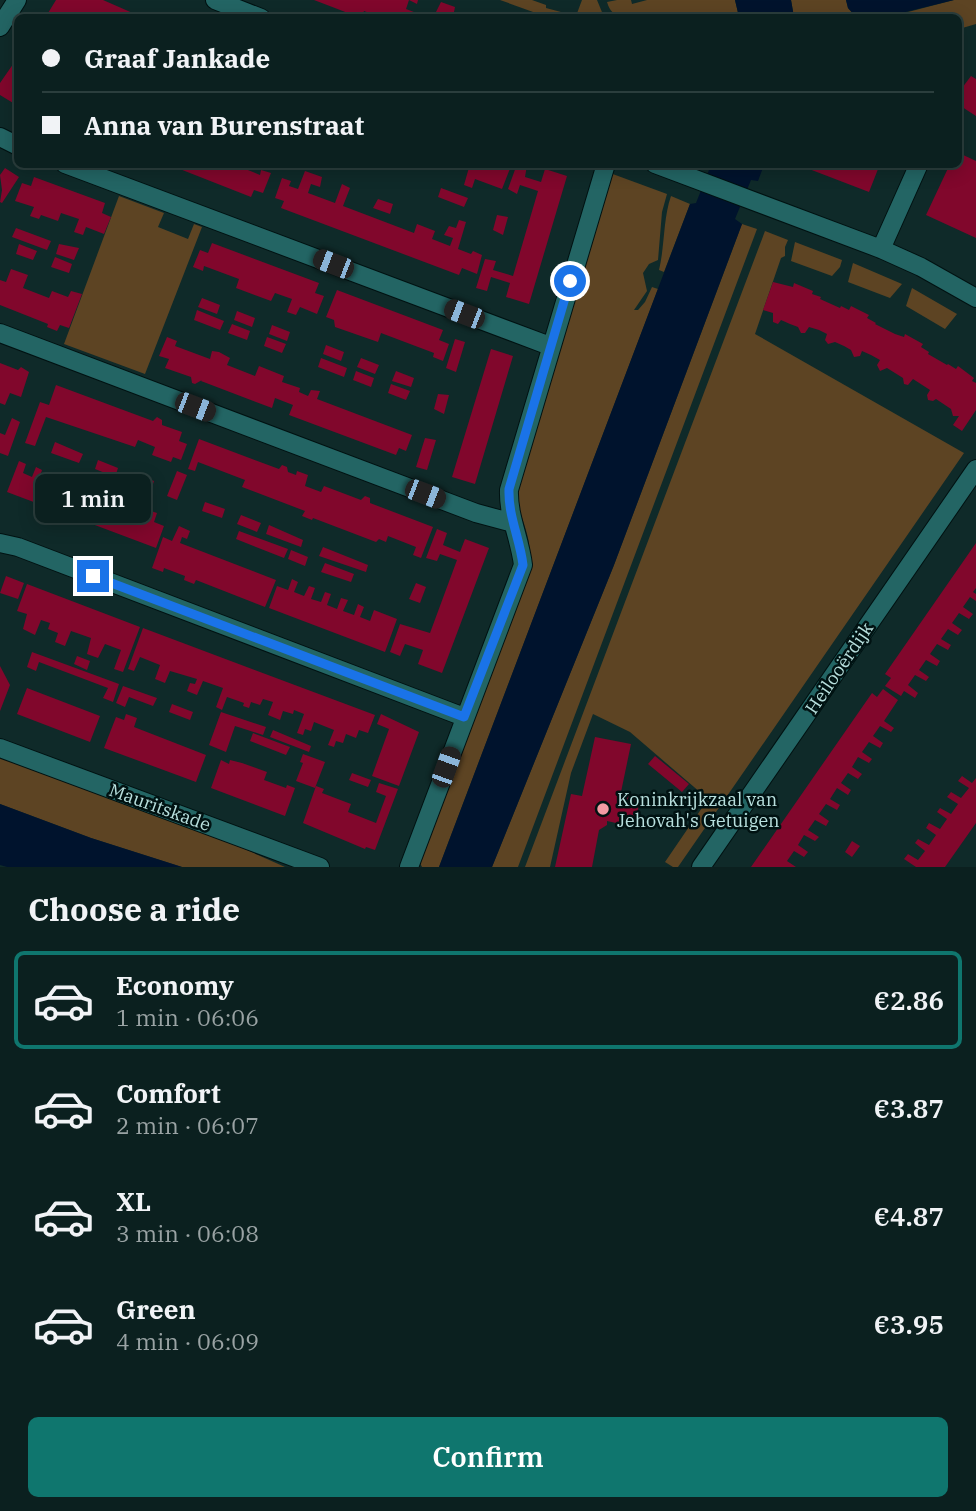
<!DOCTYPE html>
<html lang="en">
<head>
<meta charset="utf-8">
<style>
  body { margin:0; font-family:"IBM Plex Serif",serif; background:#192d2c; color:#f1f3f6; height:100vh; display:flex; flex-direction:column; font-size:26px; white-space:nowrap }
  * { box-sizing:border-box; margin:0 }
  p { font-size:23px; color:#9aa3a4 }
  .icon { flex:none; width:38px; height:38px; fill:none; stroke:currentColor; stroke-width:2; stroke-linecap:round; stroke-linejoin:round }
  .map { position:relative; height:867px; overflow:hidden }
  .panel { display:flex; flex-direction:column; background:#0b201f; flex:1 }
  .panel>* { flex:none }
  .guide { position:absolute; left:14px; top:14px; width:948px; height:154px; border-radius:10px; box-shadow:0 4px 18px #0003,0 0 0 2px #2b3e3d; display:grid; align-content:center; height:154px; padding:0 28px; background:#0b201f }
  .end { position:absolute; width:32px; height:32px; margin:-16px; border:9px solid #1a73e8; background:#fff; box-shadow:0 0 0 4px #fff }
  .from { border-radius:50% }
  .bubble { position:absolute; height:49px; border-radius:10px; background:#0b201f; box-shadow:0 4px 18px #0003,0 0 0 2px #2b3e3d; font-size:23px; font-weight:600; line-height:49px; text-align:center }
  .car { position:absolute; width:21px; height:42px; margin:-21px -10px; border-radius:9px; box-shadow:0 0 5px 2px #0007; background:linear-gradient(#222 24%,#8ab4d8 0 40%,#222 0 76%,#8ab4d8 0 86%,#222 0) }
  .guide b { display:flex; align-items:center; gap:24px; height:66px; font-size:26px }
  .guide b+b { border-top:2px solid #2b3e3d }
  .guide i { width:18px; height:18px; background:#f1f3f6 }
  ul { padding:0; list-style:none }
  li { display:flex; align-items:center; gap:21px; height:98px; margin:0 14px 10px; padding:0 14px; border:4px solid transparent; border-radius:10px }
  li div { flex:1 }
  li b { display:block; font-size:26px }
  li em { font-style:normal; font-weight:600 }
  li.active { border-color:#0f766e }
  li>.icon { width:63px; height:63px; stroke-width:1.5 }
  h2 { padding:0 28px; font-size:32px; line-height:84px }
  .primary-button { display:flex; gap:14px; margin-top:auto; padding:14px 28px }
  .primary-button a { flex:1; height:80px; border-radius:10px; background:#0f766e; color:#fff; font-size:28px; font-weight:600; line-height:80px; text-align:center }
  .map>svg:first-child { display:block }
  .green { fill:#5d4423 }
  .water { fill:#00132d }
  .building { fill:#81072c }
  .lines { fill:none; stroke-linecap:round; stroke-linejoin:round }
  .minor-casing { stroke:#001212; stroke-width:20 }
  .minor { stroke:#236564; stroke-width:18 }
  .route { stroke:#1a73e8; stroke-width:9 }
  .poi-dot { fill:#f49aa3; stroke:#001212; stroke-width:2.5 }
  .labels { text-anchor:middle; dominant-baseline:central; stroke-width:5; stroke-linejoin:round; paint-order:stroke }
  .street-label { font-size:18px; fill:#b8e0de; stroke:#001212 }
  .poi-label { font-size:18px; fill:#b8e0de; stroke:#001212; text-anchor:start }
</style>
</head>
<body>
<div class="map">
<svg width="976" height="867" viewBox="0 0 976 867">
  <rect width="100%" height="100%" fill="#0f2a29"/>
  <!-- green -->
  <path class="green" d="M500 0H532L546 5V8L576 16 582 0H597L604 17H547Z
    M617 0H631L632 4 647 0H735L739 17H623C614 15 610 12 607 2Z
    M791 0H846L848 8 856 17H794Z
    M954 0H976V24L959 29V18H885Z
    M610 173 667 194 662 212 658 260 649 264 643 273 647 291 634 310H638L645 302 652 287 658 289 439 867H422L418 859 529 560C533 536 518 516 516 492Z
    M119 196 164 213 158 227 188 239 194 224 202 227 145 374 64 344Z
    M671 196 690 204 664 272 659 270C665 245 663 219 671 196Z
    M742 224 757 229 518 867H492L614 565Z
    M765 231 788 240 785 247V256L781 258 755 334 964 453 678 867H673L665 862 708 799 630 732 593 714 571 773 550 867H525Z
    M795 242 842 260 840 267 832 276 791 261Z
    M853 263 902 284 890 298 848 282Z
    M912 288 957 314 945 329 906 306Z
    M0 755 220 838 285 867H182L91 838 0 804Z"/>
  <!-- water -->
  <path class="water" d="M735 0H791L794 17H739Z
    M846 0H954L885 17H856L848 8Z
    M711 165H764L758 181 751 180 735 219 742 224 614 565 492 867H439L690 204 696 203Z
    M0 804 91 838 182 867H7L0 865Z"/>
  <!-- building -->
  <path class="building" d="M56 0H103L144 18H45Z
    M314 0H418L417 4 409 0 406 9 427 17 382 18 364 11 361 18Z
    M441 2 455 7 453 17 444 14 443 18H433Z
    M18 57V106L0 95V83Z
    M971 76 976 79V116L959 105V92Z
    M959 153 976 161V238L926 215 950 164H959Z
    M167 164H233L260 175 261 170 271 173 263 193 254 190 251 197Z
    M470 164H508L511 166 502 189 475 179 472 188 464 185Z
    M517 164 527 165 525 177 541 182 545 169 567 176 529 304 506 297 510 283 491 277 487 291 476 288 485 259 496 261 493 270 513 276 538 191 520 185 517 194 508 189Z
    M796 164H880L869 192Z
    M5 168 19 177 2 203 0 202 2 190 0 175Z
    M305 171 322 177 320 187 311 184 308 193 335 203 342 184 350 188 343 206 414 233 417 224 435 231 432 239 450 246 453 238 444 235 449 226 456 228 459 220 466 222 458 249 471 254 473 251 482 255 477 274 462 268 459 275 281 208 284 201 275 198 282 178 291 181 289 186 298 189Z
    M34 177 105 203 102 213 111 217 104 234 86 227 83 235 74 232 79 219 61 213 58 221 41 215 39 219 30 216 34 207 15 201 22 183 31 186Z
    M441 188 468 198 464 207 438 197Z
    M378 199 393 204 390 214 373 208Z
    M497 215 508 217 503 235 493 230Z
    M16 228 51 241 47 250 12 237Z
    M212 243 319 283 315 293 324 296 317 314 300 307 296 315 287 312 292 299 275 293 271 301 236 288 239 279 204 266 203 271 193 267 200 250 208 253Z
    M19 244 37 251 33 260 16 254Z
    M59 244 79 248 74 260 56 254Z
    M55 257 72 264 69 273 51 267Z
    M11 269 28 275 23 288 49 298 52 291 68 297 71 291 82 294 69 328 60 325 57 331 47 327 48 324 0 305V280L6 282Z
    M773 282 793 287 794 283 813 291 812 294 821 297 820 299 840 308 841 306 849 310 851 306 869 315 867 318 876 323 875 324 895 334 904 337 905 334 923 344 921 347 929 352 928 354 947 365 948 364 956 369 958 366 974 378 972 381 976 383V410L962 431 953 425 959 416H953L951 409 936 399 933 401 928 400 927 395 930 390 913 379 908 385 904 384 903 378 887 368 880 371 877 365 880 360 871 355 862 351 860 356 854 357 851 350 844 346 835 342 828 344 825 340 827 334 819 330 809 327 805 333H801L798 327 790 324 781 320 778 324 773 322V313L763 310Z
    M337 290 443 330 439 340 449 344 443 361 433 357 434 353 381 333 378 342 335 327 334 320 326 317Z
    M202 298 220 305 217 314 198 307Z
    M197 310 224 321 220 330 194 320Z
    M237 311 255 318 252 327 234 320Z
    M232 324 250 331 247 340 228 333Z
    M272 325 290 332 287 341 269 334Z
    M167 337 177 341 175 346 210 359 212 351 219 352 230 358 227 365 255 376 259 366 284 376 282 382 300 388 299 392 308 396 311 390 320 391 317 399 412 435 406 451 399 448 396 455 289 415 293 405 275 398 272 408 201 381 202 380 195 384 192 383 191 377 165 368 169 359 159 356Z
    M267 337 286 344 282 353 264 346Z
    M455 339 465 342 456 372 446 368Z
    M326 345 344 352 341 361 323 354Z
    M491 349 513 356 475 484 452 477Z
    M321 358 347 368 344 377 318 367Z
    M361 358 379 365 375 374 357 367Z
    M0 363 18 370 21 367 29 372 21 397 10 393 5 405 0 403Z
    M356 371 374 378 371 387 353 380Z
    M396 371 414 378 411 387 392 381Z
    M391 384 410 391 406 400 388 393Z
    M56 385 153 421 157 417 162 420V425L182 432 179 441 187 444 181 460 173 457 171 462 152 455 155 447 138 440 135 447 46 417 35 446 25 443 40 402 49 405Z
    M438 394 449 395 444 414 434 409Z
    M12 418 20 422 8 456 0 453V433L5 435Z
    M425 438 436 440 427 470 416 467Z
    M199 439 279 469 282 465 287 467 288 472 296 475 297 471 308 475 305 486 321 492 324 486 361 500 365 496 370 498V503L433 527 421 558 413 555 416 547 388 536 386 542 379 539 376 542 313 518 312 520 302 516 305 511 242 487 245 480 198 462 195 471 188 469Z
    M55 442 83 454 79 463 51 453Z
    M98 460 118 468 115 477 95 469Z
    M19 461 26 464 23 473 32 477 36 467 42 470 39 479 49 483 52 473 59 476 55 485 65 489 69 480 75 482 72 492 82 495 85 486 92 488 88 498 98 501 102 492 108 495 105 504 115 508 118 498 125 501 121 510 131 514 134 505 141 507 137 516 147 520 151 511 157 513 154 522 164 526 156 548 7 492Z
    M177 471 187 475 177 500 167 496Z
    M134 474 154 481 151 490 131 483Z
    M205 502 225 509 222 518 202 511Z
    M241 515 261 523 257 532 237 524Z
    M269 525 303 540 301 547 266 534Z
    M179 526 190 531 187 539 182 537 180 543 276 580 265 607 196 580 194 584 184 580 185 576 164 568 163 572 152 568 163 537 172 541Z
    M437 529 447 533 443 545 460 552 465 539 489 548 442 673 418 664 423 650 405 644 400 656 390 652 400 624 430 633 457 560 440 554 437 561 426 558Z
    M239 531 288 549 284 558 236 539Z
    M976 543V588L973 592 976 594V601L970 597 963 607 973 614 969 619 959 613 952 623 962 630 958 635 948 629 941 639 951 645 948 650 937 644 930 654 940 661 937 666 926 660 919 670 929 677 926 681 915 675 908 685 918 693 915 698 904 691 901 696 885 686 891 678 885 674Z
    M323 547 368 565 366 572 319 556Z
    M291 550 308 557 305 566 288 559Z
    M325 563 354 574 351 582 321 572Z
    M6 576 24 583 18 599 0 593Z
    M292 579 298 582 294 592 304 596 309 586 315 588 311 599 321 602 325 592 331 594 327 605 337 609 341 598 348 600 343 611 354 615 358 604 364 607 360 617 370 621 374 610 397 619 385 652 269 608 277 586 288 590Z
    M416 583 426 587 420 603 409 599Z
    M27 584 140 627 123 672 114 669 121 650 105 644 98 658 87 654 91 638 71 631 65 646 55 642 58 633 48 629 50 623 41 620 35 635 23 629 27 614 17 611Z
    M143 628 375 715 368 733 359 730 356 738 346 734 343 743 336 741 334 747 328 745 334 730 314 722 311 731 305 729 303 735 297 733 304 714 294 710 293 714 283 711 280 720 268 715 273 702 263 699 260 705 251 702 249 708 243 706 244 703 227 697 222 710 216 707 223 688 203 681 197 695 187 691 190 683 195 684 197 679 170 671 165 683 155 679 160 665 140 657 134 671 128 669Z
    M32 652 119 684 113 702 103 698 108 688 39 662 36 671 27 667Z
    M77 656 90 661 87 670 74 664Z
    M0 666 10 685 0 711Z
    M123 686 157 698 153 706 129 697 125 707 116 703Z
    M27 688 100 716 90 742 17 714Z
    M883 689 898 700 884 721 894 728 891 732 880 726 873 736 883 743 880 748 869 742 862 752 872 759 869 763 858 757 852 767 862 774 858 779 848 773 841 783 851 790 848 795 837 788 830 799 840 805 837 810 826 804 819 814 829 821 826 826 815 820 808 830 819 837 815 841 804 835 798 845 808 852 804 857 794 851 787 861 796 867H751L872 693 877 697Z
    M172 704 193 712 190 720 169 712Z
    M221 712 266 727 263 735 235 726 226 752 209 745Z
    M126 714 137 718 134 727 206 755 196 782 104 748 116 717 124 720Z
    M381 714 419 732 399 786 372 776 389 729 377 724Z
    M273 730 311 746 309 752 270 737Z
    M253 733 290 747 286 755 250 741Z
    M595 737 631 744 621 792 641 796 634 827 607 821V825L599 830 592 867H555L571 794 582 796Z
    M303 754 325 762 315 788 296 781 303 763 300 762Z
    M655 756 689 784 682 792 648 764Z
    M221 760 229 764 230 760 242 763 267 772 264 780 286 788 287 785 295 788 285 816 211 788Z
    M352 773 371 780 368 787 349 780Z
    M962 776 972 783 976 778V823L945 867H916L904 859 908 854 918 860 925 851 915 843 918 839 929 845 936 835 926 828 929 823 940 829 947 819 937 812 940 808 951 814 958 804 947 797 951 792 961 798 969 788 958 781Z
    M379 783 398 789 375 850 366 847 365 849 303 823 316 786 324 789 322 793 351 804 348 812 376 823 386 796 376 792Z
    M852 841 860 846 852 857 845 852Z"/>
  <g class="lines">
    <!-- minor casing -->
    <g class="minor-casing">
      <path id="minor" d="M215 0 261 18
        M0 27 17 0
        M0 137 18 146
        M65 164 550 346
        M655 164 881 249 921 267 976 298
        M881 249 919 164
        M0 333 476 513 513 523
        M0 543 18 547 464 717
        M0 748 320 867
        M409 867 523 565C520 539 508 516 509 490L606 164
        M701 867 976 469"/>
    </g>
    <!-- minor -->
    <use href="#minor" class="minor"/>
  </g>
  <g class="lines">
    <!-- route -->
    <path class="route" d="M93 576 464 717 523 565C520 539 508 516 509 489L570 281"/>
  </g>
  <!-- markers -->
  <circle class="poi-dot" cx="603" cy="809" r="7"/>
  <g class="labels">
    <!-- street labels -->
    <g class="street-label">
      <text transform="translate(839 668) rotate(-56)">Heilooërdijk</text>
      <text transform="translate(160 807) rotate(20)">Mauritskade</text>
    </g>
    <!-- poi labels -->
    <g class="poi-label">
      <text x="617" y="799">Koninkrijkzaal van<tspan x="617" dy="21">Jehovah's Getuigen</tspan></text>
    </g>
  </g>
</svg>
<i class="end from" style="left:570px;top:281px"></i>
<i class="end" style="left:93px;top:576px"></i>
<div class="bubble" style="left:35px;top:474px;width:116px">1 min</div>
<i class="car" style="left:333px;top:264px;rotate:291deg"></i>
<i class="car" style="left:464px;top:314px;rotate:291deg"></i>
<i class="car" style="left:195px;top:407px;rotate:111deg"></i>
<i class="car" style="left:425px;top:494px;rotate:111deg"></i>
<i class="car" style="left:446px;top:767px;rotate:20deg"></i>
<div class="guide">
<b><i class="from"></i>Graaf Jankade</b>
<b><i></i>Anna van Burenstraat</b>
</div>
</div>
<section class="panel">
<h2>Choose a ride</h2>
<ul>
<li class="active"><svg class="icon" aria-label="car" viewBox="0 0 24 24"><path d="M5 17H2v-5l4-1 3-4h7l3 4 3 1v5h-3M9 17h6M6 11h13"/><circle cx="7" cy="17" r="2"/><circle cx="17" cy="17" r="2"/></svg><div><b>Economy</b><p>1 min · 06:06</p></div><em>€2.86</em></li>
<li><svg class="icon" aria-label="car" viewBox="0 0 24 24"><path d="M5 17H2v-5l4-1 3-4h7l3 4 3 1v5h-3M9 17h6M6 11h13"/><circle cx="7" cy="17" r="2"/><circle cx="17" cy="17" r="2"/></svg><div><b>Comfort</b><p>2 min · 06:07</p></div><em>€3.87</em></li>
<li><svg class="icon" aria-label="car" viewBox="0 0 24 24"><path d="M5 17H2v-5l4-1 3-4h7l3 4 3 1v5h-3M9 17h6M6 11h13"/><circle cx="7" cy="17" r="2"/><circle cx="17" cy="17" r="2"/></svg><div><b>XL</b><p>3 min · 06:08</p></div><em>€4.87</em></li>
<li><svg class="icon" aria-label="car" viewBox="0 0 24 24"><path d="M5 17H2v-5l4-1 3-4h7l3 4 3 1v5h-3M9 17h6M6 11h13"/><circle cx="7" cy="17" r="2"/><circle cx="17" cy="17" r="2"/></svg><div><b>Green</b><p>4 min · 06:09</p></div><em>€3.95</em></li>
</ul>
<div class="primary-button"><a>Confirm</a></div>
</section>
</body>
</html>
